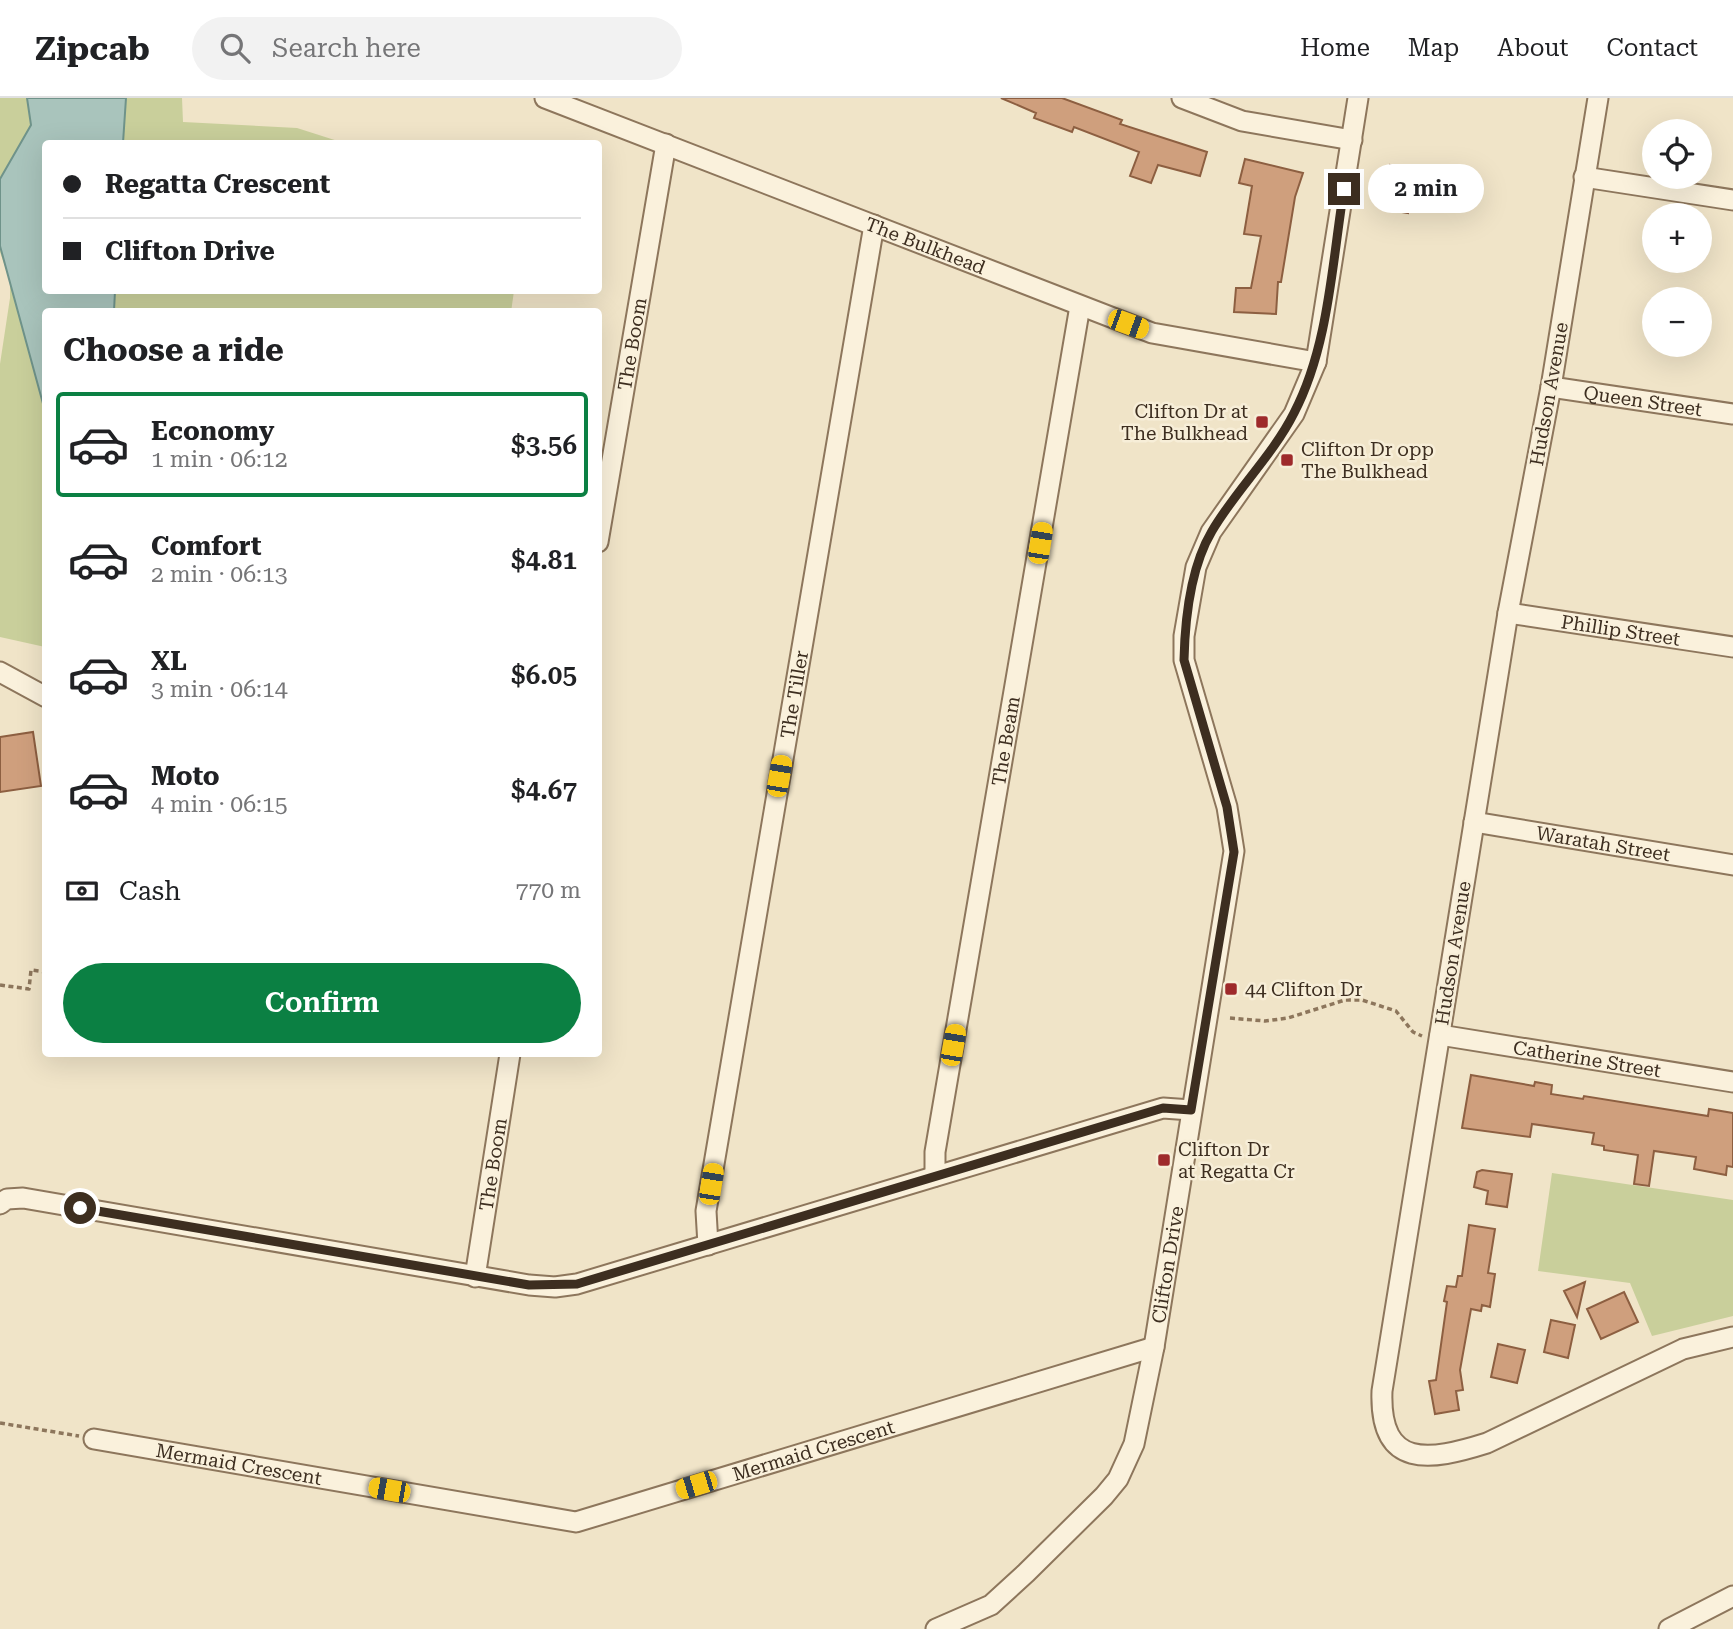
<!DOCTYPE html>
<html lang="en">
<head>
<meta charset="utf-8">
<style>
  body { margin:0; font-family:"Roboto Serif",serif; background:#f2f2f2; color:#202124; height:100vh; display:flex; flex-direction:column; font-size:26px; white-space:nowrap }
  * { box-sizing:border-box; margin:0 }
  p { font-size:23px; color:#757577 }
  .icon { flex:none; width:38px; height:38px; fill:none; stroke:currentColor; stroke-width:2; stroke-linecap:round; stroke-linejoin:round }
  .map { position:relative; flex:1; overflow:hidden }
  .side { position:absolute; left:42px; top:210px; width:560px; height:749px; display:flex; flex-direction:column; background:#fff; border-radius:7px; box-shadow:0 7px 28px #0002 }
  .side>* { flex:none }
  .top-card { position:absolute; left:42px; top:42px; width:560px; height:154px; border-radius:7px; box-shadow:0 7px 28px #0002; display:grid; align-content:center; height:154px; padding:0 21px; background:#fff }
  .controls { position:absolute; left:1642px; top:21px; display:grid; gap:14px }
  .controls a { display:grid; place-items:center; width:70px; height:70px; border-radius:50%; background:#fff; box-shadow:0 7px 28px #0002; font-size:35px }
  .end { position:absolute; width:32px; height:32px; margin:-16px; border:9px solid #3d2e20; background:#fff; box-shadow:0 0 0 4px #fff }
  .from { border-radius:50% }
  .bubble { position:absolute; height:49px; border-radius:24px; background:#fff; box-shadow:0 7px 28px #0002; font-size:23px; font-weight:600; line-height:49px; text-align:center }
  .car { position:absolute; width:21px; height:42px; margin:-21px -10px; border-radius:9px; box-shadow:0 0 5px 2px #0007; background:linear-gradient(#f5c518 24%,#345 0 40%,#f5c518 0 76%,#345 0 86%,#f5c518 0) }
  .top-card b { display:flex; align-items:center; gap:24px; height:66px; font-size:26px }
  .top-card b+b { border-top:2px solid #e0e0e0 }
  .top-card i { width:18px; height:18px; background:#202124 }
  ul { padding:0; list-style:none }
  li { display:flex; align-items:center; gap:21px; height:105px; margin:0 14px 10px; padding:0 7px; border:4px solid transparent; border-radius:7px }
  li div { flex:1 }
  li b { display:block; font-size:26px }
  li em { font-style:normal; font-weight:600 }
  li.selected { border-color:#0b8043 }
  li>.icon { width:63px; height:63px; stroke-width:1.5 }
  h2 { padding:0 21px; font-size:32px; line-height:84px }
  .pay { display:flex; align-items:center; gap:18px; height:77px; padding:0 21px; font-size:26px }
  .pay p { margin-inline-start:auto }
  .action { display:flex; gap:14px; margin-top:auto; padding:14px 21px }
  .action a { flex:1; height:80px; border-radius:42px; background:#0b8043; color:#fff; font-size:28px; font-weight:600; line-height:80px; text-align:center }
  header { display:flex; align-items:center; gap:42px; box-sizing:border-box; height:98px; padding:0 35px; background:#fff; border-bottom:2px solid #e0e0e0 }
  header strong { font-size:33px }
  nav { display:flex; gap:38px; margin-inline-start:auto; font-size:24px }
  .search { width:490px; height:63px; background:#f2f2f2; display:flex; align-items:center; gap:18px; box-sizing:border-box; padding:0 24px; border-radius:38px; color:#757577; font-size:26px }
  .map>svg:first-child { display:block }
  .green { fill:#c9cf9b }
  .water { fill:#a9c4bc; stroke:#6f938a; stroke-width:2 }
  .building { fill:#cf9f7d; stroke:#8d5f41; stroke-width:2 }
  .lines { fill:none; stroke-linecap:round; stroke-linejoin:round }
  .minor-casing { stroke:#8d765c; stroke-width:23 }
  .path { stroke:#8d765c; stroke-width:3.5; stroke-dasharray:5 3.5; stroke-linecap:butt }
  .minor { stroke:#faf1dc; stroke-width:19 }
  .route { stroke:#3d2e20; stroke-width:9 }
  .poi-dot { fill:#9e2a2b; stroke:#f7eed8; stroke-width:2.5 }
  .labels { text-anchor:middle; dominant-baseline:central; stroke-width:5; stroke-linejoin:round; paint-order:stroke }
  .street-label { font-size:19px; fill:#3d2e20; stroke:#f7eed8 }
  .poi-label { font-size:19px; fill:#3d2e20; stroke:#f7eed8; text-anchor:start }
</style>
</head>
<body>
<header>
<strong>Zipcab</strong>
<div class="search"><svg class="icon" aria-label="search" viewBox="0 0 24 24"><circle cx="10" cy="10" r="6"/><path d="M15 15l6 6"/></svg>Search here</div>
<nav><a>Home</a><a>Map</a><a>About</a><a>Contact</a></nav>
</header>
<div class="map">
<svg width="1733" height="1531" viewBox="0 0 1733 1531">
  <rect width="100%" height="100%" fill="#f0e4c8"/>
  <!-- green -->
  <path class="green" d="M0 0H182L183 24 297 30 344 45 46 46V192L514 193 511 214H46L45 549 0 539V266L10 200V183L0 154Z
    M1552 1075 1733 1102V1218L1652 1238 1630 1185 1538 1173Z"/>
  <!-- water -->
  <path class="water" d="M27 0H126L123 45 46 46V192L115 193 114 213 46 214 45 313 0 148V81L31 27Z"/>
  <!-- building -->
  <path class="building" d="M1001 0H1062L1122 22 1120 26 1207 54 1200 78 1158 67 1151 85 1130 78 1139 54 1074 29 1072 34 1034 20 1036 15Z
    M1245 61 1303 75 1295 99 1281 184H1278L1276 216 1234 214 1236 190H1251L1261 138 1244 136 1252 88 1239 85Z
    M1390 67 1453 77 1451 92 1442 90 1441 96 1412 91 1408 115 1384 111Z
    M33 634 41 688 0 694V639Z
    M1471 977 1534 988 1535 984 1552 987 1551 996 1583 1001 1584 998 1708 1018 1709 1011 1733 1015V1069L1727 1068 1726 1077 1694 1071 1696 1059 1654 1053 1649 1088 1634 1086 1638 1057 1604 1052V1048L1592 1046 1594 1035 1532 1026 1530 1039 1462 1030Z
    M1482 1072 1512 1076 1507 1109 1486 1106 1488 1093 1474 1089 1477 1074Z
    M1469 1127 1495 1131 1488 1175 1495 1176 1490 1209 1482 1207 1481 1213 1471 1211 1460 1272 1463 1292 1456 1293 1459 1312 1435 1316 1429 1283 1436 1282 1447 1204 1444 1203 1447 1188 1456 1189 1458 1178H1462Z
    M1585 1184 1577 1219 1564 1193Z
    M1624 1194 1638 1224 1601 1241 1587 1211Z
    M1551 1222 1575 1227 1568 1260 1544 1254Z
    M1498 1246 1525 1252 1517 1285 1491 1279Z"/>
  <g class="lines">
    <!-- minor casing -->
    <g class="minor-casing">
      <g id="minor">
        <path id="s1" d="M545 0 1152 235 1316 264"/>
        <path d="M1182 0 1242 23 1352 42"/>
        <path d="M1598 0 1551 289 1508 515 1382 1293C1379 1372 1430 1363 1487 1345L1683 1251 1733 1239"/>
        <path d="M1584 79 1733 102"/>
        <path id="s2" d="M1551 289 1733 316"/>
        <path id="s3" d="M598 444 666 46"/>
        <path id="s4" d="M1508 515 1733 549"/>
        <path d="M0 574 46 599"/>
        <path id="s5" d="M1474 724 1733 767"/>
        <path id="s6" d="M1440 937 1733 984"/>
        <path id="s7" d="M935 1078V1054L1080 208"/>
        <path d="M0 1106 7 1101 23 1100 529 1187 555 1189 577 1186 1163 1010 1191 1012"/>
        <path id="s8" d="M708 1147 706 1113 874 127"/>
        <path id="s9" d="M475 1179 510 956"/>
        <path id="s10" d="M94 1341 576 1424 1154 1249"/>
        <path id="s11" d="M936 1531 991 1507 1026 1475 1104 1398 1118 1381 1134 1346 1154 1249 1234 753 1227 709 1184 562V538L1196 469 1211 434 1294 316 1316 264 1358 0"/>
        <path d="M1669 1531 1733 1498"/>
      </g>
    </g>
    <!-- path -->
    <path class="path" d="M0 887 29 891 31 872 46 874
      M1230 920 1265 923 1288 920 1345 902H1362L1396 913 1413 934 1422 938
      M0 1325 79 1338"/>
    <!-- minor -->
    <use href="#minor" class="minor"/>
  </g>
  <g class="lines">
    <!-- route -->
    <path class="route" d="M80 1110 529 1187 577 1186 1163 1010 1191 1012 1234 754 1227 709 1184 562C1185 520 1190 470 1212 433 1236 392 1273 357 1294 315 1329 248 1332 164 1344 91"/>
  </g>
  <!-- markers -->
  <g class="poi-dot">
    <rect x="1255" y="317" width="14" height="14" rx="3.5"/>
    <rect x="1280" y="355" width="14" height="14" rx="3.5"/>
    <rect x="1224" y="884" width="14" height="14" rx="3.5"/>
    <rect x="1157" y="1055" width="14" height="14" rx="3.5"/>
  </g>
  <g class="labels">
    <!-- street labels -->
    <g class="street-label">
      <text stroke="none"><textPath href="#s1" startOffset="408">The Bulkhead</textPath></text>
      <text stroke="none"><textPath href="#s3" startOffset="201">The Boom</textPath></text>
      <text transform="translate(1549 296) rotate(-80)">Hudson Avenue</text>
      <text stroke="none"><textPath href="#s2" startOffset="93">Queen Street</textPath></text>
      <text stroke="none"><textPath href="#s4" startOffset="114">Phillip Street</textPath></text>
      <text stroke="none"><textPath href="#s8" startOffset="558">The Tiller</textPath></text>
      <text stroke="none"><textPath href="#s7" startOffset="441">The Beam</textPath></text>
      <text stroke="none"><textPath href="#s5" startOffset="131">Waratah Street</textPath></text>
      <text transform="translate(1453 855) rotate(-81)">Hudson Avenue</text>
      <text stroke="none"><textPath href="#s6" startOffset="149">Catherine Street</textPath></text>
      <text stroke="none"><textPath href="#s9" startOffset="114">The Boom</textPath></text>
      <text stroke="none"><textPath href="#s11" startOffset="460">Clifton Drive</textPath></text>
      <text stroke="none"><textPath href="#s10" startOffset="737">Mermaid Crescent</textPath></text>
      <text stroke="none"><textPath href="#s10" startOffset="147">Mermaid Crescent</textPath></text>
    </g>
    <!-- poi labels -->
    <g class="poi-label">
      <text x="1248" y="313" text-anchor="end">Clifton Dr at<tspan x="1248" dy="22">The Bulkhead</tspan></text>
      <text x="1301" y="351">Clifton Dr opp<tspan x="1301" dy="22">The Bulkhead</tspan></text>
      <text x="1245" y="891">44 Clifton Dr</text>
      <text x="1178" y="1051">Clifton Dr<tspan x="1178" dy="22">at Regatta Cr</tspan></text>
    </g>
  </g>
</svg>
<div class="controls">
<a><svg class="icon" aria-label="locate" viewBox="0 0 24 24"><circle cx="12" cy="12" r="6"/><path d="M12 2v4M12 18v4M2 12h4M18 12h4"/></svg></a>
<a>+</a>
<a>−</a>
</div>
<i class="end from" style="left:80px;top:1110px"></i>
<i class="end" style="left:1344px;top:91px"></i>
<div class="bubble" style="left:1368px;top:66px;width:116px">2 min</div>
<i class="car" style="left:1128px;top:226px;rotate:110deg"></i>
<i class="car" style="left:1040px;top:445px;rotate:9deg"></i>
<i class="car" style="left:779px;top:678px;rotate:10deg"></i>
<i class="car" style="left:953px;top:947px;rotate:10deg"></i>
<i class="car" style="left:711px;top:1086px;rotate:9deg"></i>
<i class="car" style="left:696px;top:1387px;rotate:253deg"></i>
<i class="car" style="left:389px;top:1392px;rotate:280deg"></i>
<div class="top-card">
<b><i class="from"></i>Regatta Crescent</b>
<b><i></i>Clifton Drive</b>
</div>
<section class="side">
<h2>Choose a ride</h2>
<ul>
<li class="selected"><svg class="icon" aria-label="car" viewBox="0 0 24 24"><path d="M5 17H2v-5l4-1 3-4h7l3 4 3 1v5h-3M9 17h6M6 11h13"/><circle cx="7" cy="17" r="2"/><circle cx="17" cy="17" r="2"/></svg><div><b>Economy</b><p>1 min · 06:12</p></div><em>$3.56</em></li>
<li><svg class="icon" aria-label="car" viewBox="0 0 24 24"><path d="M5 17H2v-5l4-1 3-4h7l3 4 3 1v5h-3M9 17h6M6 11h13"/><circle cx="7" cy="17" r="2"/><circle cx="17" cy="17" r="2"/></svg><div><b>Comfort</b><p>2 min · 06:13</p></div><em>$4.81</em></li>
<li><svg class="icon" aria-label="car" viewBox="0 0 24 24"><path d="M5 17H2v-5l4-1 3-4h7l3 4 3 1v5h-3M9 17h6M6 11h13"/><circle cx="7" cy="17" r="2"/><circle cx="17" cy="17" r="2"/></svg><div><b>XL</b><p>3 min · 06:14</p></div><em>$6.05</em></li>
<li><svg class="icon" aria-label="car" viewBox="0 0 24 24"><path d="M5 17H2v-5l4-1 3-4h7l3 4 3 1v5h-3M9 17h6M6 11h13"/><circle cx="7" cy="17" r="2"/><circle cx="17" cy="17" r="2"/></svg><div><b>Moto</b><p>4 min · 06:15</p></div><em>$4.67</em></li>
</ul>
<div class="pay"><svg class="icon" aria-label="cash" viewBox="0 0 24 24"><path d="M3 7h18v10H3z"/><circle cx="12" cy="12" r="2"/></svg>Cash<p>770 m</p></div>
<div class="action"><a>Confirm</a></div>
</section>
</div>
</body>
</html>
